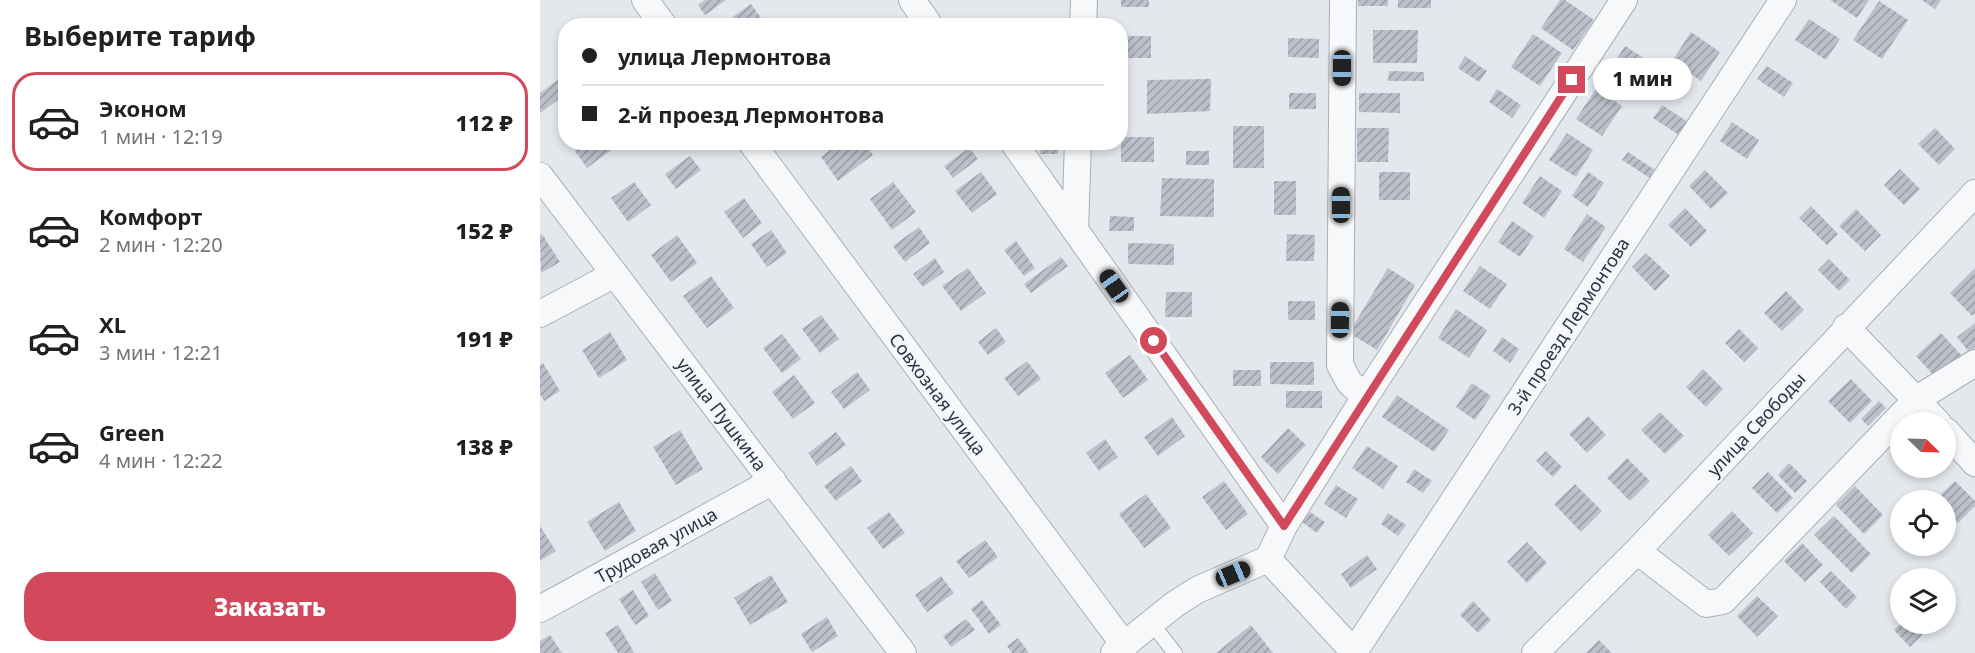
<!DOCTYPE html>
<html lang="ru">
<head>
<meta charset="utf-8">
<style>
  body { margin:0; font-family:"Noto Sans",sans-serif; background:#f2f2f2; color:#202124; height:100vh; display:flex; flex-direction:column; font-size:22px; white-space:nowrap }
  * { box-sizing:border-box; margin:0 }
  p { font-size:20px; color:#757577 }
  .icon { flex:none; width:33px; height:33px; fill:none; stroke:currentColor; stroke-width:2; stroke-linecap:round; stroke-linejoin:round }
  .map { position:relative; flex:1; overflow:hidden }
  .drawer { display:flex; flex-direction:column; background:#fff; width:540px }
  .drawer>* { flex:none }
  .hud { position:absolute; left:18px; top:18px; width:570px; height:132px; border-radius:24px; box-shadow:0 3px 9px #0003; display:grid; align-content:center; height:132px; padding:0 24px; background:#fff }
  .needle { width:39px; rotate:113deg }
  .fabs { position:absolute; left:1350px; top:412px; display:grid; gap:12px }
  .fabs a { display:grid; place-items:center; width:66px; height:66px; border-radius:50%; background:#fff; box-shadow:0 3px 9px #0003; font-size:30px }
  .end { position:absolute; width:27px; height:27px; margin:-14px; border:8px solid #d1495b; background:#fff; box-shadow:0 0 0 3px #fff }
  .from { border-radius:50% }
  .bubble { position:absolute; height:42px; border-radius:21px; background:#fff; box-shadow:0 3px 9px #0003; font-size:20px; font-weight:800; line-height:42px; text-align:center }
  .car { position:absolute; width:18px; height:36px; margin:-18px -9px; border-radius:8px; box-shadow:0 0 4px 2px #0007; background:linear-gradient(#222 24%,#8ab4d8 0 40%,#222 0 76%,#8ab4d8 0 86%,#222 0) }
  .hud b { display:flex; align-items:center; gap:21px; height:57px; font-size:22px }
  .hud b+b { border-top:2px solid #e0e0e0 }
  .hud i { width:15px; height:15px; background:#202124 }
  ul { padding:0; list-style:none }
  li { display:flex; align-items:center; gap:18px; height:99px; margin:0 12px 9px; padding:0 12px; border:3px solid transparent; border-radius:24px }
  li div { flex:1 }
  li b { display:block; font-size:22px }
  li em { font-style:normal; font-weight:800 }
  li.active { border-color:#d1495b }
  li>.icon { width:54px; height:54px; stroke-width:1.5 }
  h2 { padding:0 24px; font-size:27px; line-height:72px }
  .cta { display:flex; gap:12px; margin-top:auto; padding:12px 24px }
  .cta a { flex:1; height:69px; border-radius:24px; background:#d1495b; color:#fff; font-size:24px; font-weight:800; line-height:69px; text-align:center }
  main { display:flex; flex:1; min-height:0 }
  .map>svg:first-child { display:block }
  .building { fill:url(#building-hatch) }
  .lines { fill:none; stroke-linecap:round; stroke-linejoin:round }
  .lane-casing { stroke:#a9aeb7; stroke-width:16 }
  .street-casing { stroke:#a9aeb7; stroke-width:28 }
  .lane { stroke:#f7f8fa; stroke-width:14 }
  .street { stroke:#f7f8fa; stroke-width:26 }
  .route { stroke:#d1495b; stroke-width:8 }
  .labels { text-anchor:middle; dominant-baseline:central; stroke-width:5; stroke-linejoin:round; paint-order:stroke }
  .street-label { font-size:18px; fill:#2b3445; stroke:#f4f6f9 }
</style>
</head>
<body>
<main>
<section class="drawer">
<h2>Выберите тариф</h2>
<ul>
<li class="active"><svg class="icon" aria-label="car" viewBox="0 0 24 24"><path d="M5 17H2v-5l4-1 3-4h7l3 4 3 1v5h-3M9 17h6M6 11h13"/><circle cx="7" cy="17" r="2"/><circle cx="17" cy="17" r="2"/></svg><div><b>Эконом</b><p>1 мин · 12:19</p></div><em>112 ₽</em></li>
<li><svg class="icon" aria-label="car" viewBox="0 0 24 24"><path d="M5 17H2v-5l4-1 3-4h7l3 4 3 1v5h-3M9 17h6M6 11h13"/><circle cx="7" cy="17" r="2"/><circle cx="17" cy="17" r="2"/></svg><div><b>Комфорт</b><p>2 мин · 12:20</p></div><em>152 ₽</em></li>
<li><svg class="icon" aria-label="car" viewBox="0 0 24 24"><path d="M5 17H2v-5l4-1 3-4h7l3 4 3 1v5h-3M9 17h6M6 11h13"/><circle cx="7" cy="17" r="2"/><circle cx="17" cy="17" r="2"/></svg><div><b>XL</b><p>3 мин · 12:21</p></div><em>191 ₽</em></li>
<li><svg class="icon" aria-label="car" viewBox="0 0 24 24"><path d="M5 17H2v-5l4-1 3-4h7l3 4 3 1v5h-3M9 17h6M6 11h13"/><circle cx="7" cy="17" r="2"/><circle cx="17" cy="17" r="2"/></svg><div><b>Green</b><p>4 мин · 12:22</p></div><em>138 ₽</em></li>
</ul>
<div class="cta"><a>Заказать</a></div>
</section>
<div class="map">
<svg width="1435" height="653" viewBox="0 0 1435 653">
  <defs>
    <pattern id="building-hatch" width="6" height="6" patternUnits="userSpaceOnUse" patternTransform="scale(1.5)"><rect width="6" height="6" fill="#bbc0ca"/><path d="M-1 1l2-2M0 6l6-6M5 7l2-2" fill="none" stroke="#989da6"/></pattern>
  </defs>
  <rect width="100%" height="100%" fill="#e4e7ec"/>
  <!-- building -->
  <path class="building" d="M165 0H186L165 15 158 5Z
    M581 0H609V7H581Z
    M818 0H848V6H818Z
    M858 0H891V8H858Z
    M1020 0H1025L1054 20 1033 50 1001 28Z
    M1290 0H1329L1317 18Z
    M1382 0H1401L1395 9Z
    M1339 1 1368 20 1342 59 1313 40Z
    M211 4 227 26H180Z
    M1269 19 1300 39 1286 60 1255 40Z
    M833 30H878L877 63H833Z
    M1151 32 1180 52 1161 81 1132 61Z
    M993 34 1022 53 1000 86 971 67Z
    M582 36H611V58H581Z
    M748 38 779 39V58L748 57Z
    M1085 46 1113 64 1096 89 1069 71Z
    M925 56 947 71 939 82 918 68Z
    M1227 66 1253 83 1244 97 1217 79Z
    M849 71 884 72V81H848Z
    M19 79 26 88V94L0 113V93Z
    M671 79 670 111 607 114V80Z
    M957 89 981 105 972 118 949 102Z
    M1056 89 1082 106 1062 136 1036 119Z
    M749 93H776V109H749Z
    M819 93H860V113L819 112Z
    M1122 105 1148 122 1139 135 1113 118Z
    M1192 122 1219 140 1207 159 1180 141Z
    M693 126H724V168H693Z
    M817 128H849L848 162H817Z
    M1395 128 1415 149 1399 165 1378 144Z
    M1027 133 1053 150 1036 177 1009 160Z
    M581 137H614V162H581Z
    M47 142H82L47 168 35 151Z
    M300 142H324L333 155 298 181 281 157Z
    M501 142H518V154H500Z
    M429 148 438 159 413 178 404 166Z
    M646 151H669V165H646Z
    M1088 152 1115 170 1110 178 1082 160Z
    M150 156 161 170 136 189 125 174Z
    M1360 169 1380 189 1364 205 1344 185Z
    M1165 170 1188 193 1171 209 1149 186Z
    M441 172 457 194 432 213 415 191Z
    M839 172H870V200H839Z
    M1048 172 1064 183 1048 207 1032 196Z
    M1000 176 1022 191 1004 218 982 203Z
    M622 178 674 179V217L620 216Z
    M734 181H756V215H734Z
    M94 182 111 205 88 222 71 198Z
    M353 182 376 212 352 230 330 199Z
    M204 198 222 223 203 238 184 212Z
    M1271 206 1298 234 1287 245 1259 218Z
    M1145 208 1167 231 1151 247 1128 225Z
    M1316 209 1341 235 1325 251 1299 226Z
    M1047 214 1066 227 1043 262 1024 249Z
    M570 216 594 217V231H569Z
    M972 221 994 236 980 257 958 242Z
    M379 227 390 243 365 262 353 246Z
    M231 230 247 253 227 267 211 244Z
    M2 234 20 262 1 273 0 236Z
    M747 234 775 235 774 261H746Z
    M137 235 157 263 131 282 111 255Z
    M476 241 495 268 484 276 464 250Z
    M588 243 634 244V265L588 264Z
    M1106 253 1130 276 1115 291 1092 267Z
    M521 257 528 266 491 293 484 284Z
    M395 258 404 272 383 287 373 274Z
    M1289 259 1310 280 1299 291 1278 270Z
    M940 266 967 284 950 309 923 291Z
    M428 268 446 293 421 311 402 286Z
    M848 268 875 285 837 350 809 333Z
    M1435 268V313L1432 316 1410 293Z
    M171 276 194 308 167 328 143 296Z
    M1246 291 1264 310 1242 331 1224 313Z
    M626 292H652V317H625Z
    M748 301H775V320H748Z
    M916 309 947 330 929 358 898 338Z
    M281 315 299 339 280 353 262 329Z
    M1435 323V347L1429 352 1417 337Z
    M456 328 466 342 448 355 438 342Z
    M1199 329 1218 348 1204 362 1185 343Z
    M70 332 87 360 59 378 42 350Z
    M1401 333 1423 357 1398 380 1376 356Z
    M242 334 261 359 242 373 223 348Z
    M962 337 979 349 970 363 953 351Z
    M590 355 608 380 583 398 565 373Z
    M487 361 501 379 478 396 464 378Z
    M730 362H774V385L730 384Z
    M3 363 20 391 4 401 0 394V365Z
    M1163 369 1183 389 1166 407 1146 387Z
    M693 370H721V386H693Z
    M317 372 330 390 304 409 291 392Z
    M254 375 275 403 253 419 232 392Z
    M1311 379 1332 401 1310 423 1288 401Z
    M932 383 951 396 935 420 916 407Z
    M746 391H782V408H746Z
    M857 395 909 430 894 452 842 417Z
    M1339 401 1346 408 1328 426 1321 419Z
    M1120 412 1144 436 1125 454 1101 430Z
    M1048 416 1066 435 1047 453 1029 434Z
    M632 417 645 436 618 456 604 437Z
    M748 428 766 445 738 474 721 457Z
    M140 430 163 469 136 485 113 447Z
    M296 432 306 445 277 466 268 453Z
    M565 439 578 457 559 471 546 453Z
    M827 446 858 466 843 489 812 468Z
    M1006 451 1022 467 1013 477 996 461Z
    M1087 458 1110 481 1090 501 1067 478Z
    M1249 463 1267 481 1255 493 1238 475Z
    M311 466 322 481 296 501 284 486Z
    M874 469 892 481 883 493 866 482Z
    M1228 472 1253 498 1237 513 1212 488Z
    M684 481 708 514 686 530 662 497Z
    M1415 481 1435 501V506L1418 523 1406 510V501L1395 500Z
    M1035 484 1062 511 1041 532 1014 504Z
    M796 485 818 499 806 518 784 504Z
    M1315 486 1343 515 1324 534 1296 505Z
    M606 494 631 528 604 548 579 514Z
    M79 502 96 531 65 551 47 522Z
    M1192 511 1213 533 1189 556 1168 535Z
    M349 512 365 533 343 549 327 528Z
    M770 512 785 522 777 533 762 522Z
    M848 513 866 525 858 536 841 524Z
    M1294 516 1331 554 1312 573 1274 535Z
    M0 526 16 551 0 561Z
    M445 540 458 557 429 578 416 561Z
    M987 542 1007 563 987 583 967 562Z
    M1262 543 1283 565 1265 582 1244 561Z
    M827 555 837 569 811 588 801 574Z
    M1291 571 1317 597 1306 609 1280 582Z
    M115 573 132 601 118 610 101 582Z
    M231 575 248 602 210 625 194 598Z
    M401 576 414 593 387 612 375 595Z
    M93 590 109 616 95 625 79 599Z
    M1217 596 1238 616 1217 637 1197 616Z
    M442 600 461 625 449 634 431 609Z
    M933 601 951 620 938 633 920 615Z
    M287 617 298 636 272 652 261 634Z
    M426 619 435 630 411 647 403 636Z
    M1360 624H1393L1370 647 1354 630Z
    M78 625 94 652 92 653H78L65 633Z
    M711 625 733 653H676Z
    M10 635 22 653H0V641Z
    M478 638 489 653H472L467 646Z
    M1059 640 1072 653H1046Z"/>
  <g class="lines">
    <!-- lane casing -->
    <g class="lane-casing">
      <path id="lane" d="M612 624 635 653"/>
    </g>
    <!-- street casing -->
    <g class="street-casing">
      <path id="street" d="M105 0 124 26
        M372 0 390 26
        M803 0 800 365 809 382 825 397
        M543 26 544 0
        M211 142 585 646
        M473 142 744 526
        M0 176 363 653
        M535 230 538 142
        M0 314 75 274
        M1306 327 1398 423
        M1406 431 1435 463
        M1097 551 1166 604 1183 601 1377 399 1435 363
        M728 559 815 653
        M0 609 233 481
        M814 652 1243 0
        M574 653 635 604 657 590 728 559 744 526 825 397 1084 0
        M995 653 1097 551 1435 193"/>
    </g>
    <!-- lane -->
    <use href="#lane" class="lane"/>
    <!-- street -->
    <use href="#street" class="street"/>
  </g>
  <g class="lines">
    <!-- route -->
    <path class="route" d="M614 341 744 526 1032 80"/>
  </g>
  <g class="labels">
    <!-- street labels -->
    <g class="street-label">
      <text transform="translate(1028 326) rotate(-57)">3-й проезд Лермонтова</text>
      <text transform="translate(398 394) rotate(53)">Совхозная улица</text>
      <text transform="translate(182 414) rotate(53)">улица Пушкина</text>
      <text transform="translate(1216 424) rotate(-47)">улица Свободы</text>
      <text transform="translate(116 545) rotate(-29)">Трудовая улица</text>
    </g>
  </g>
</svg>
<div class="fabs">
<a><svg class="needle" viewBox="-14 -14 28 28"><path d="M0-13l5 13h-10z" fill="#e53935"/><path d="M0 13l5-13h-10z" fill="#757577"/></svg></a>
<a><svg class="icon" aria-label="locate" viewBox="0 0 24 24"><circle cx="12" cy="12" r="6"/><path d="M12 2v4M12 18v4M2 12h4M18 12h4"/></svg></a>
<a><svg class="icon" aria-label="layers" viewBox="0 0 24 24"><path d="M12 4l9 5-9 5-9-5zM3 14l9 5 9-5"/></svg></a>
</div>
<i class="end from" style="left:614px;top:341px"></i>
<i class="end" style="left:1032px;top:80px"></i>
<div class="bubble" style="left:1053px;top:58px;width:99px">1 мин</div>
<i class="car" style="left:802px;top:68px;rotate:180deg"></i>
<i class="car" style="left:801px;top:205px;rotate:0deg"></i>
<i class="car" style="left:574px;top:286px;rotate:325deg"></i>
<i class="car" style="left:800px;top:320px;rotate:1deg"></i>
<i class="car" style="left:693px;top:574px;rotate:67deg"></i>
<div class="hud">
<b><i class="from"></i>улица Лермонтова</b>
<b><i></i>2-й проезд Лермонтова</b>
</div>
</div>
</main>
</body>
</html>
